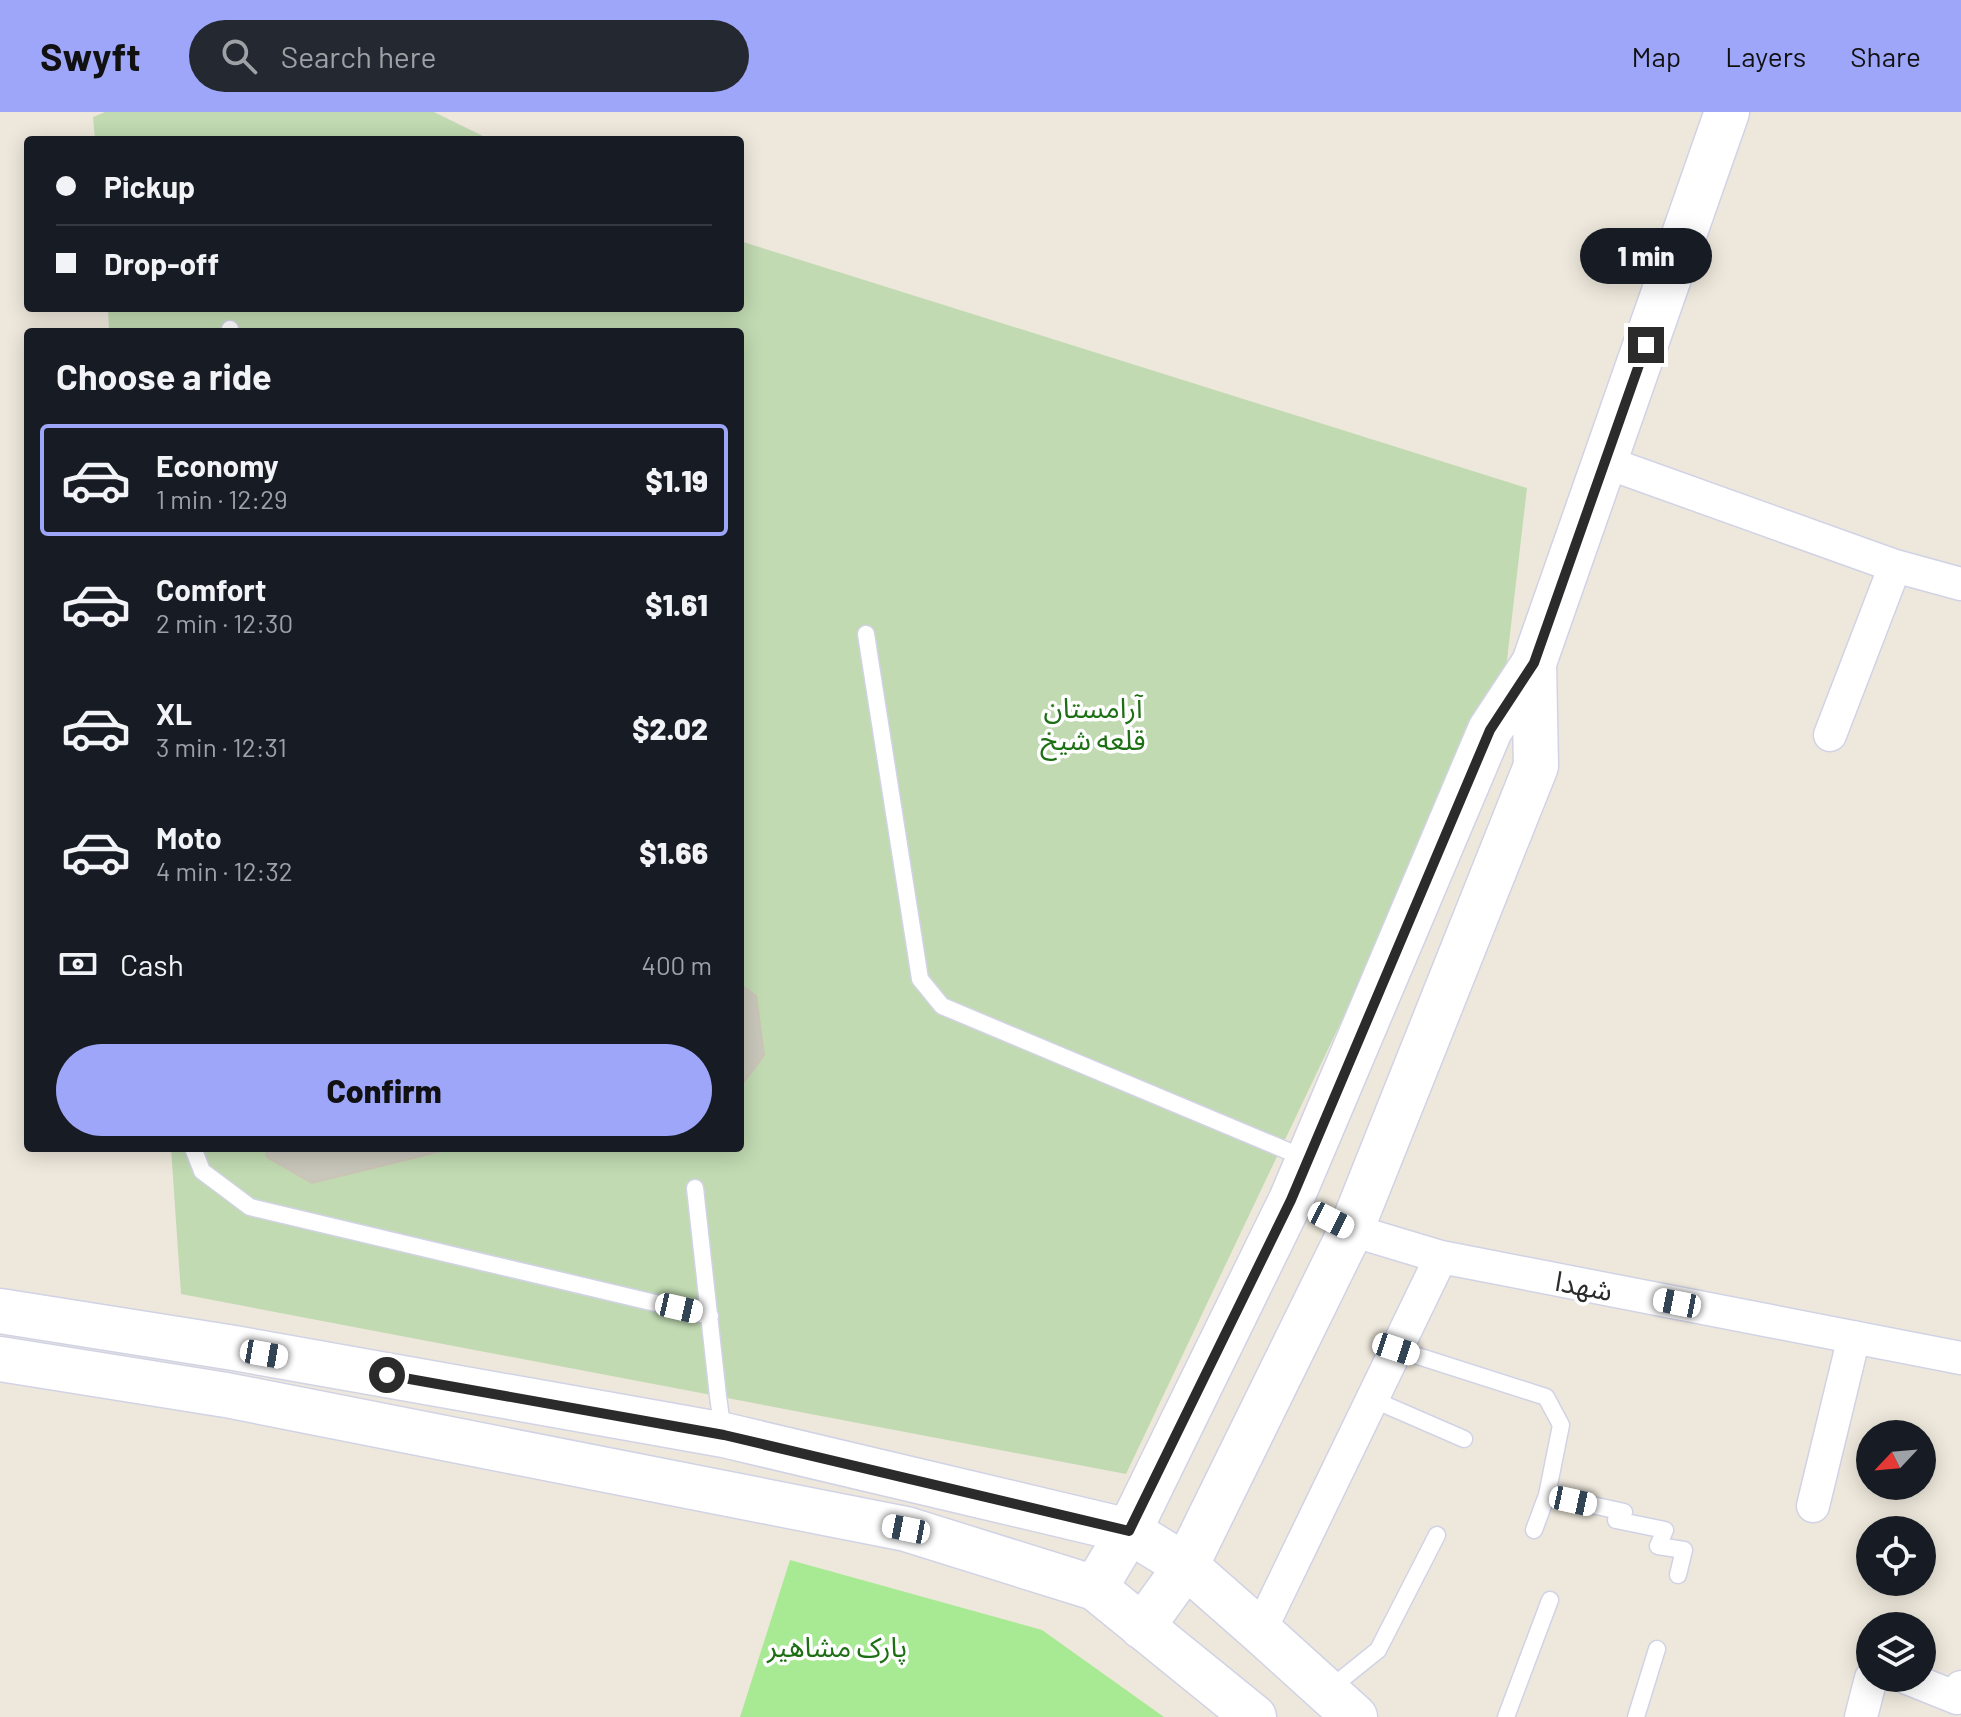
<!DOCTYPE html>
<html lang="en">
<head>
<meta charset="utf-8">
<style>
  body { margin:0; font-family:Barlow,"Noto Sans Arabic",sans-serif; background:#242831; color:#f1f3f6; height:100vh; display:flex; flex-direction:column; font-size:30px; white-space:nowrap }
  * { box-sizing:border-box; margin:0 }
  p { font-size:26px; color:#9ea1a6 }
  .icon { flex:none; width:44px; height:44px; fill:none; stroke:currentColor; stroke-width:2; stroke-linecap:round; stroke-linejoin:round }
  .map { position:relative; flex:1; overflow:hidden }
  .side { position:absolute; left:24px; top:216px; width:720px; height:824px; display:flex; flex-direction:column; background:#171b24; border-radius:8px; box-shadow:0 4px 20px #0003 }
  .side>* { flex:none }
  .guide { position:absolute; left:24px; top:24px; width:720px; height:176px; border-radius:8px; box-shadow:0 4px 20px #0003; display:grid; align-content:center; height:176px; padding:0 32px; background:#171b24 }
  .needle { width:52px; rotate:244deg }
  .buttons { position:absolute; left:1856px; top:1308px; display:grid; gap:16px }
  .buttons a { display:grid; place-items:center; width:80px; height:80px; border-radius:50%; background:#171b24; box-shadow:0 4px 20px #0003; font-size:40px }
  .end { position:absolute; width:36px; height:36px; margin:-18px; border:10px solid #2b2b2b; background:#fff; box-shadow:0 0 0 4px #fff }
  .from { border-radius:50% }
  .bubble { position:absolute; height:56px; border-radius:28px; background:#171b24; box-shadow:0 4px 20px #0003; font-size:26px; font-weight:800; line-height:56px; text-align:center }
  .car { position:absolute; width:24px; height:48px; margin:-24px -12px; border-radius:10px; box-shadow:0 0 6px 2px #0007; background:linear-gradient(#fff 24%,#345 0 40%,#fff 0 76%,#345 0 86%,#fff 0) }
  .guide b { display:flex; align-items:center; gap:28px; height:76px; font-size:30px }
  .guide b+b { border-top:2px solid #363941 }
  .guide i { width:20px; height:20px; background:#f1f3f6 }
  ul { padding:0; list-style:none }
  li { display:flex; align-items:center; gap:24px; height:112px; margin:0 16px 12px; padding:0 16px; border:4px solid transparent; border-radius:8px }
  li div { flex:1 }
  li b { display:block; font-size:30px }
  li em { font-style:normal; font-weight:800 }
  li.on { border-color:#9ea6fa }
  li>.icon { width:72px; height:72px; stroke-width:1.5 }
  h2 { padding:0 32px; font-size:36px; line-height:96px }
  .pay { display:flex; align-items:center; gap:20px; height:88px; padding:0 32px; font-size:30px }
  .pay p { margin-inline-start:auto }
  .button { display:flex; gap:16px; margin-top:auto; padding:16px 32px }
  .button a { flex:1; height:92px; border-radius:48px; background:#9ea6fa; color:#111; font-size:32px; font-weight:800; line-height:92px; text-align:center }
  header { display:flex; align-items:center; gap:48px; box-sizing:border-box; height:112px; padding:0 40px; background:#9ea6fa; color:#111 }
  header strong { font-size:38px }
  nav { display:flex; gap:44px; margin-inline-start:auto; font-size:28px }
  .search { width:560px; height:72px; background:#242831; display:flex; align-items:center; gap:20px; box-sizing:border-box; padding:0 28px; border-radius:44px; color:#9ea1a6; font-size:30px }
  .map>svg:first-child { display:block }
  .green { fill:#a8e994 }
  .cemetery { fill:#c1dab2 }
  .building { fill:#c9c6bb; stroke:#cac5b5; stroke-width:2 }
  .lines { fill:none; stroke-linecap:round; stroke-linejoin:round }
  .lane-casing { stroke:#d1d3e5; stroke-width:19 }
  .street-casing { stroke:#d1d3e5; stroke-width:35 }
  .secondary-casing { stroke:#d1d3e5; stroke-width:47 }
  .lane { stroke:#fff; stroke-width:16 }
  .street { stroke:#fff; stroke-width:32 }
  .secondary { stroke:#fff; stroke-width:44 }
  .route { stroke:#2b2b2b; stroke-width:10 }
  .labels { text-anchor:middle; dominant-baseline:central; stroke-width:7; stroke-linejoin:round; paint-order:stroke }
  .park-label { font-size:28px; fill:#1d6f14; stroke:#fff }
  .street-label { font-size:28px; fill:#2b2b2b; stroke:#fff }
</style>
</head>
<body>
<header>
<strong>Swyft</strong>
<div class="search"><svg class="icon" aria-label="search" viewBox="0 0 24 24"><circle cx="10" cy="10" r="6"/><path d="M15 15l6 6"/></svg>Search here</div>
<nav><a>Map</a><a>Layers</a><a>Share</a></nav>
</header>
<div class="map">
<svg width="1961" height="1605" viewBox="0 0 1961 1605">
  <rect width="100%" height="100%" fill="#eee8dc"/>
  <!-- green -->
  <path class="green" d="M790 1448 1042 1518 1164 1605H740Z"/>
  <!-- cemetery -->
  <path class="cemetery" d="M105 0H434L491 28H95L93 5Z
    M740 129 1527 376 1505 565 1126 1362 181 1182 171 1036H740V220H109L108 196H740Z"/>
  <!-- building -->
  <path class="building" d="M740 872 756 884 764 943 740 975Z
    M265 1036H454L312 1071 267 1045Z"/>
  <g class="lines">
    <!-- lane casing -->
    <g class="lane-casing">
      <path id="lane" d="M230 220V217
        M866 522 920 867 942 894 1307 1047
        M193 1036 202 1059 250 1095 710 1204
        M695 1076 718 1284 723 1321
        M1396 1237 1546 1285 1561 1313 1547 1383 1534 1418
        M1372 1287 1464 1327
        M1547 1383 1624 1400 1616 1408 1665 1418 1658 1434 1684 1438 1678 1463
        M1327 1579 1378 1538 1437 1423
        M1506 1605 1550 1488
        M1636 1605 1657 1537"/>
    </g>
    <!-- street casing -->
    <g class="street-casing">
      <path id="street" d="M1605 350 1895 454 1961 472
        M1830 623 1895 454
        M1351 1118 1441 1145 1961 1246
        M1813 1394 1854 1225
        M1260 1519 1441 1145
        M1907 1566 1957 1586 1961 1575
        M1861 1605 1871 1566"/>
    </g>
    <!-- secondary casing -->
    <g class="secondary-casing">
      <path id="secondary" d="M0 1199 234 1236 724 1323 1129 1419 1186 1454 1260 1519 1355 1605
        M0 1247 226 1283 906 1417 1095 1476
        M1142 1515 1186 1454 1351 1118 1536 654 1534 551
        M1254 1605 1095 1476 1129 1419 1291 1088 1490 618 1534 551 1727 0"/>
    </g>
    <!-- lane -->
    <use href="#lane" class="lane"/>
    <!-- street -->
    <use href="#street" class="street"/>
    <!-- secondary -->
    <use href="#secondary" class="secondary"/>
  </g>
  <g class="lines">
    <!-- route -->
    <path class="route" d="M387 1263 724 1323 1129 1419 1291 1088 1490 618 1534 551 1646 233"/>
  </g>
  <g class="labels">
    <!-- park labels -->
    <g class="park-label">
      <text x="1093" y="595">آرامستان<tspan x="1093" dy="32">قلعه شیخ</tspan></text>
      <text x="837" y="1534">پارک مشاهیر</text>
    </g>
    <!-- street labels -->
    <g class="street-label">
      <text transform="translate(1584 1173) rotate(11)">شهدا</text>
    </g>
  </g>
</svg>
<div class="buttons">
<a><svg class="needle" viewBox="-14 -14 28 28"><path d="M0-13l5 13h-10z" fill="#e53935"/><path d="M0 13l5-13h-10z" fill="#9ea1a6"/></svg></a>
<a><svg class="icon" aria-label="locate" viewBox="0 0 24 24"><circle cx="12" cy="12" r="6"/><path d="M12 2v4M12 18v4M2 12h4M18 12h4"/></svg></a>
<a><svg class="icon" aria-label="layers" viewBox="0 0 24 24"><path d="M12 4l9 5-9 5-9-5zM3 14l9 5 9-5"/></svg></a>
</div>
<i class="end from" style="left:387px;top:1263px"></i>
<i class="end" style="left:1646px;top:233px"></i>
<div class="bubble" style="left:1580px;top:116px;width:132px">1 min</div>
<i class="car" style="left:1331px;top:1108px;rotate:117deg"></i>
<i class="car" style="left:1677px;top:1191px;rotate:281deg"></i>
<i class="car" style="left:679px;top:1196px;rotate:103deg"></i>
<i class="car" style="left:1396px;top:1237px;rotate:108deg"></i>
<i class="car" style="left:264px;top:1242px;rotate:100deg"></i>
<i class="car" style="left:1573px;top:1389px;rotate:102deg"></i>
<i class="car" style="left:906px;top:1417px;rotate:281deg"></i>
<div class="guide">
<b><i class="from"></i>Pickup</b>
<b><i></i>Drop-off</b>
</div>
<section class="side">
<h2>Choose a ride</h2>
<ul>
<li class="on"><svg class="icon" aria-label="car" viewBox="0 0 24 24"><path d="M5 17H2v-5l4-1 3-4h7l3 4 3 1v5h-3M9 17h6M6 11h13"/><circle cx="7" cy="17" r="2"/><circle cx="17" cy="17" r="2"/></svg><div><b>Economy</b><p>1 min · 12:29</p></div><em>$1.19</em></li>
<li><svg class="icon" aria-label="car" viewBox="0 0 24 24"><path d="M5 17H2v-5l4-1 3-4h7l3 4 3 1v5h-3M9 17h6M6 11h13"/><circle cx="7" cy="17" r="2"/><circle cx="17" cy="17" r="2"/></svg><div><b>Comfort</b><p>2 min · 12:30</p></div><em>$1.61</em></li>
<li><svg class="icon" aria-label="car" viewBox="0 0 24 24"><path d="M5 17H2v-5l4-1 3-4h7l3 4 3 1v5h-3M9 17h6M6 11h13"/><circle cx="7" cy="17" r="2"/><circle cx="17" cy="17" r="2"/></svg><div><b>XL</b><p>3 min · 12:31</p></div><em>$2.02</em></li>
<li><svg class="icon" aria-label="car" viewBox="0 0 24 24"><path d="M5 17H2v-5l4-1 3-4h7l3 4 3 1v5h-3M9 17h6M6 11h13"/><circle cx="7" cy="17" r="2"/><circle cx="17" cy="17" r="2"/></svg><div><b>Moto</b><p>4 min · 12:32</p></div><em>$1.66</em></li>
</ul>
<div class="pay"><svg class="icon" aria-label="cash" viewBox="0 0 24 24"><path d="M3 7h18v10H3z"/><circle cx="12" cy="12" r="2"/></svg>Cash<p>400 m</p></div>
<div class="button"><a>Confirm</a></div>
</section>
</div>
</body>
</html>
